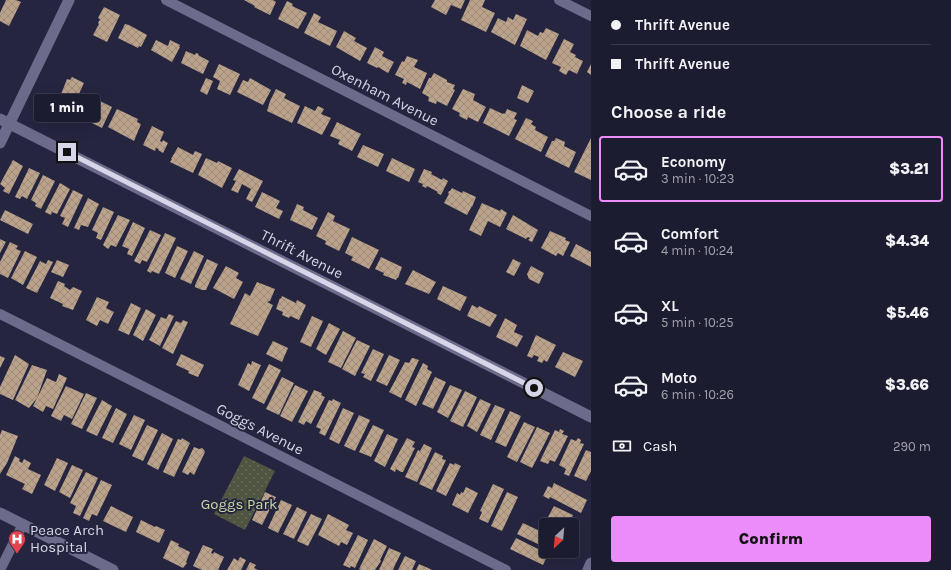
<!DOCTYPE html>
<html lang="en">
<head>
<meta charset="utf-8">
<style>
  body { margin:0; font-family:Karla,sans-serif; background:#252538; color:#f1f3f6; height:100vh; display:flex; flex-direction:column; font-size:15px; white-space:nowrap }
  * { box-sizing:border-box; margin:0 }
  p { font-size:13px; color:#a0a1ab }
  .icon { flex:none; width:22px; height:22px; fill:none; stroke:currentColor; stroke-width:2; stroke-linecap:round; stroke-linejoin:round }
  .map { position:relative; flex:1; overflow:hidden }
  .sheet { display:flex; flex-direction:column; background:#1c1c30; width:360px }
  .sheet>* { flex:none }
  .top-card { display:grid; align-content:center; height:88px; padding:0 20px; background:#1c1c30 }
  .needle { width:26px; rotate:206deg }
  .tools { position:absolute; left:539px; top:518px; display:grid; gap:8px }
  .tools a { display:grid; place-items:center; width:40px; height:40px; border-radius:4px; background:#1c1c30; box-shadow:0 4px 16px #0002,0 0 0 1px #3a3a4c; font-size:20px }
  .end { position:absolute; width:18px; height:18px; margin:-9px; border:5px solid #d6d6e8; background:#111; box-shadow:0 0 0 2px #111 }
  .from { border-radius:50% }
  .bubble { position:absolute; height:28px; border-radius:4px; background:#1c1c30; box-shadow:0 4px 16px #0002,0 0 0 1px #3a3a4c; font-size:13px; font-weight:800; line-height:28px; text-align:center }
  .top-card b { display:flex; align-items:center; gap:14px; height:38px; font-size:15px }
  .top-card b+b { border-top:1px solid #3a3a4c }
  .top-card i { width:10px; height:10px; background:#f1f3f6 }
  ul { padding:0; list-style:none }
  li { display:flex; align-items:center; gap:12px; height:66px; margin:0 8px 6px; padding:0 12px; border:2px solid transparent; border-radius:4px }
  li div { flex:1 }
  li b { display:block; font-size:15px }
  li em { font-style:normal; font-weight:800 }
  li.active { border-color:#ec8cfb }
  li>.icon { width:36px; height:36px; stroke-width:1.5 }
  h2 { padding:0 20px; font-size:18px; line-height:48px }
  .pay { display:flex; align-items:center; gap:10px; height:44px; padding:0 20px; font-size:15px }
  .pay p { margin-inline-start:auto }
  .cta { display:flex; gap:8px; margin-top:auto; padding:8px 20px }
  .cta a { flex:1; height:46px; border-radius:4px; background:#ec8cfb; color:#111; font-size:16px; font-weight:800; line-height:46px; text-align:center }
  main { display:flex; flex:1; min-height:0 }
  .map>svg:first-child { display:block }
  .grass { fill:url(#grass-dots) }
  .building { fill:url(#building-cross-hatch) }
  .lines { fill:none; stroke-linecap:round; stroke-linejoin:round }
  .minor { stroke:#6c6b8b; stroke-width:10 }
  .tertiary { stroke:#6c6b8b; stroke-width:11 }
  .route { stroke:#d6d6e8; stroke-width:5 }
  .labels { text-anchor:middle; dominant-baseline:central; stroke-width:4; stroke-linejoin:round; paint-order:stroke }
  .street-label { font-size:15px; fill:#d6d6e8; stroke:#262540 }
  .park-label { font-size:15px; fill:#c9daa4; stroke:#262540 }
  .poi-label { font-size:15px; fill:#d6d6e8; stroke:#262540; text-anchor:start }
</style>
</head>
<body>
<main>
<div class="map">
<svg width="591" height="570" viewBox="0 0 591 570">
  <defs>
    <pattern id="grass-dots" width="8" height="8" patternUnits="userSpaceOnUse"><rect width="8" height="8" fill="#4f5541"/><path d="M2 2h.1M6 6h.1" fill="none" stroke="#686d5c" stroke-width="1.8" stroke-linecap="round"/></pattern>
    <pattern id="building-cross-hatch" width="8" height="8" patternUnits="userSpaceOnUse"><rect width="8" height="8" fill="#bba28b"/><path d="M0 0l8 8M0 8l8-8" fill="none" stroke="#9c8a7a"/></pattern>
  </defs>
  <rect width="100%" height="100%" fill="#262540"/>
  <!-- grass -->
  <path class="grass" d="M244 456 275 471 245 530 214 514Z"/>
  <!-- building -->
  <path class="building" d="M6 0H16L21 2 9 26 0 21V13Z
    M244 0H273L276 2 270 15 254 7 255 6Z
    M435 0H465L461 9 451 5 446 15 431 7Z
    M470 0H485L482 7 495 13 486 32 461 20Z
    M287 1 293 4 292 6 307 13 298 29 278 19Z
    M104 7 120 15 107 42 93 35 99 24 98 23 100 19 98 18Z
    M314 13 321 17 318 22 337 31 330 46 304 33Z
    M516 14 527 19 515 45 491 32 498 18 506 22 508 17 513 20Z
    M125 24 129 25 147 35 141 47 139 46 138 48 118 38Z
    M546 28 559 34 546 60 520 46 527 30 538 36 540 32 543 33Z
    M344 31 356 38 354 41 367 48 360 61 336 47Z
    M564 39 574 44 570 52 576 55 575 57 583 61 577 74 569 70 566 75 559 71 561 67 552 63Z
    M156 40 168 46 170 40 180 45 179 47H180L172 62 151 50Z
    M375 47 384 52 382 56 394 62 388 73 378 67 377 68 367 63Z
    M186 51 195 55 196 53 199 54 198 55 209 61 203 74 181 63Z
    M407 56 418 60 414 67 427 73 420 89 407 82 406 85 402 83 404 79 395 75 402 61 404 62Z
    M219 64 240 74 230 95 217 89 220 81 213 77Z
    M591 64V75L587 72Z
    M434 73 447 80V82L455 85 453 89 455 90 447 106 437 101 436 104 428 101 429 97 422 93 429 78H431Z
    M72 77 84 83 72 109 58 102 67 79 70 80Z
    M206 78 213 81 207 95 200 91Z
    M250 78 271 90 263 105 237 92 243 80 248 82Z
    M522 85 534 91 528 103 517 98Z
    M276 89 286 94 284 98 300 106 292 123 267 111 270 101Z
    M463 89 475 94 473 100 486 107 478 122 468 117 467 120 459 116 460 113 452 109Z
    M86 94 112 107 102 128 76 115Z
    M305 106 315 111 318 106 324 109 321 114 331 118 322 135 297 123Z
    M490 108 503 114 504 113 505 114 507 109 517 113 514 119 517 120 509 136 483 123Z
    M117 109 138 119 137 122 141 124 134 141 108 127Z
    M526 118 533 121 531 124 536 127 535 130 548 137 541 152 515 139Z
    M337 122 361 134 352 151 338 144 340 140 330 136Z
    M152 126 164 132 160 141 162 142 163 140 168 143 163 153 158 150 159 149 156 148 155 151 143 145Z
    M556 138 565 142 564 146 576 152 569 168 545 156 552 141H554Z
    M591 138V180L574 172Z
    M363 145 384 154 378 167 357 157Z
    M178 147 193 155 195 151 202 154 193 173 170 162 172 159H171Z
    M206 158 217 163 218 161 232 168 222 188 198 175Z
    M392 158 415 169 409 182 386 171Z
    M13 160 23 166 9 194 3 191 5 188 0 184Z
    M29 168 40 173 27 199 22 196 20 199 15 197Z
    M239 169 263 181 252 202 246 199 251 189 242 184 238 193 231 190 236 181 233 180Z
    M424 169 432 172 431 174 442 180 443 178 448 181 441 195 437 193 438 192 427 186 426 188 422 186 423 184 418 182Z
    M43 175 55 181 41 209 35 206 36 203 31 200Z
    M60 183 70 189 57 214 52 212 51 215 45 212Z
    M452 188 462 193 463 191 476 197 472 207V206L467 215 444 203 449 194 448 193 449 191H450Z
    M73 190 83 195 68 227 62 224 65 218 60 216Z
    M262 192 280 201 276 208 283 211 279 219 255 207Z
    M88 198 99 204 88 227 81 225 79 230 74 228Z
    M482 203 500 211 501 209 507 213 500 227 488 221 481 236 469 230Z
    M297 204 304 207 303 210 318 218 312 230 290 220Z
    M103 207 114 212 101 240 96 238 98 233 92 230Z
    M5 210 33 224 28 234 0 220Z
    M328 212 335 216 333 221 350 229 339 251 325 244 326 241 316 236Z
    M118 215 130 220 116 247 111 245 108 249 103 245Z
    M513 215 538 230 532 242 528 240 530 238 528 237 526 239 506 229Z
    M133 222 145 228 132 256 127 254 129 249 122 246Z
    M150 230 161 235 147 262 142 260 140 264 134 261Z
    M550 231 566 238 565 240 570 242 563 256 558 253 556 256 541 248Z
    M165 233 176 238 159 274 152 271 151 273 147 271Z
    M352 237 379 250 369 269 351 260 353 257 345 253Z
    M0 239 6 242 0 253Z
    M10 242 18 246 16 249 21 251 8 278 0 274V262Z
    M576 244 591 252V267L570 256Z
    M177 246 188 251 175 278 165 273Z
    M25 251 37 257 23 285 11 278Z
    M194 251 204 256 191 284 180 279Z
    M381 257 402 267 398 278H397L396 280 383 275 384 273 375 269Z
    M207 259 218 264 206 290H202L195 287V285Z
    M513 259 521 263 514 276 506 272Z
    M48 260 53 262 37 293 26 288 40 261 46 264Z
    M57 260 69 265 63 277 51 272Z
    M226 266 239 273 236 278 243 282 234 299 213 288Z
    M531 266 544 273 539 284 529 279 527 274Z
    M413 270 436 282 429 294 405 284Z
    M58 281 65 284 64 286 70 290 73 287 82 291 73 310 62 306 63 304 50 298Z
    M257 282 275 289 270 301 267 302 273 305 258 336 230 324 245 293 250 296Z
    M443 286 467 297 460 311 437 299Z
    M282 296 296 303 297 300 306 305 299 320 290 316 289 318 282 315 283 312 276 309 280 298 281 299Z
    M97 297 109 302 106 308 114 312 108 324 100 320 97 326 86 320Z
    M131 303 141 308 129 335 118 330Z
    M472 305 478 308 479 306 497 315 490 327 467 316Z
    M146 309 156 315 143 341 133 335Z
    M169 314 174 316 160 346 149 340 161 317 166 319Z
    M312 316 323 321 311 347 300 342Z
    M505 318 517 325 514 332 523 336 517 347 496 337Z
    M183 320 188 322 173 354 162 348 176 321 181 323Z
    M329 323 340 329 326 355 316 349Z
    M343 331 356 338 341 368 328 362Z
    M536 335 556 345 547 362 544 360 542 363 537 361 539 357 534 355 532 358 527 356Z
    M357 340 370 346 355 376 342 369Z
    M273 341 288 348 282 362 266 354Z
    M373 349 384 354 371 381 363 377 365 374 361 373Z
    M563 352 583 361 575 377 555 367Z
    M181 354 204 365 198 377 188 373 189 371 176 365Z
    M15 355 29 364 13 400 0 394V387Z
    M389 355 400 360 387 386 376 381Z
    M0 356 5 358 0 368Z
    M412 358H413L419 360 401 398 389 392 405 362 409 363Z
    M252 361 261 365 249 391 238 385 248 363 251 365Z
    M423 363 428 366 427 369 432 372 416 406 405 400Z
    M269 364 281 370 264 404 252 398Z
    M32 365 47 370 37 398 29 408 15 400Z
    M59 374 67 378 53 409 46 406 43 412 33 406 47 378 56 382Z
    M282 377 294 383 279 415 266 409Z
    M435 377 446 382 433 409 422 404Z
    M295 385 308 391 292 422 280 416Z
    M450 385 462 390 448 418 437 412Z
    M66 386 84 394 72 419 64 415 61 421 51 416Z
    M314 390 322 393 321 395 325 397 311 424 306 421 304 425 298 422Z
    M465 391 477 397 463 427 450 421Z
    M86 393 97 398 82 429 71 424Z
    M333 399 341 403 325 436 319 433 321 429 316 427 329 400 332 401Z
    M480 399 491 404 477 432 467 426Z
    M102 400 112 406 97 436 86 431Z
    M495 405 505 409 491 440 480 435Z
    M116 408 127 414 113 443 102 438Z
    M343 408 354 413 339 444 329 439Z
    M510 411 521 416 506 447 495 442Z
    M134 415 145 420 131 450 119 444Z
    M359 415 370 420 355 451 344 446Z
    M524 422 535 427 517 462 507 457Z
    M147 425 158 430 143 461 132 456Z
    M373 425 384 430 371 457 359 452Z
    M537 427 550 433 532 468 520 462Z
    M560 429 564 431 562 434 568 436 555 462 550 460 548 464 540 461 555 430 559 432Z
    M2 430 18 436 7 463 0 474V435Z
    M162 433 173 439 158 470 147 464Z
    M387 434 398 439 385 467 374 461Z
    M182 438 190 443 174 477 163 472 178 439 181 440Z
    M407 438 415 442 412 447 415 448 403 472H401L396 469 395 472 390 469Z
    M578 438 581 440 580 443 584 444 569 476 564 474 566 469 559 465 571 439 576 441Z
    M424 444 432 448 417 482 405 477 418 450 420 451Z
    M194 447 199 449 202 448 204 450 205 452 194 475 190 472 188 475 182 472Z
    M586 450 591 452V471L586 481 574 476Z
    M435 452 443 456 442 459 446 460 432 490 419 484Z
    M15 456 20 459 19 461 22 463 24 459 31 463 28 469 41 475 32 494 22 489 25 484 6 475Z
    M57 458 68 463 55 491 44 485Z
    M450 463 454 465 455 463 461 466 446 496 436 491Z
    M72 465 83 470 70 498 59 492Z
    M86 472 98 478 80 516 73 513 76 506 70 503Z
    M101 480 112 485 97 516 92 514 89 521 83 518Z
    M554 483 587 500 581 513 550 497 549 499 543 496 548 486 552 488Z
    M493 484 504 489 488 523 479 519 482 512 480 511Z
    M466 487 478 493 468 513 452 505 457 493 460 495 461 492 463 493Z
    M265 492 276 497 262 525 252 520Z
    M507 492 518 497 502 531 491 526Z
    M281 500 292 505 278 533 268 528Z
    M111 506 133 517 126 532 103 521Z
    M554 506 573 515 570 525H546V528L543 526Z
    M297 507 307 512 294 539 283 534Z
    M311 514 322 519 308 546 297 541Z
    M328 514 349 525 346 530 353 533 347 545 341 542 339 546 318 535Z
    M141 520 155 527 156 526 165 530 159 543 136 532Z
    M523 523 546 534V548L517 534Z
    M358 535 368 540 355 568 351 566 350 568 343 565Z
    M516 538 548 554 543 565 510 549Z
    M374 539 387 546 380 560 381 561 375 570H361L359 569Z
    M171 540 179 544 178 546 190 552 186 562 187 563 183 568 163 558Z
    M203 545 213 549 211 553 213 554 214 552 224 557 218 570H202L193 566Z
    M389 548 401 553 395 565 393 570H379Z
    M405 556 416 561 412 570H398Z
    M240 557 246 560 241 570H227L234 558 238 561Z
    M250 562 256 565 254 568 258 570H246Z
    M419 564 428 568 432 570H416Z"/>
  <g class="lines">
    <!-- minor -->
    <path class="minor" d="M166 0 591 216
      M559 0 591 16
      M0 314 506 570
      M0 570 23 524"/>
    <!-- tertiary -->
    <path class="tertiary" d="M0 119 591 417
      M0 143 69 0
      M0 513 113 570
      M588 570 591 563"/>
  </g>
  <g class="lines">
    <!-- route -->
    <path class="route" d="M67 152 534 388"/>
  </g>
  <!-- icons -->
  <defs>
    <g id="hospital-pin" transform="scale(0.9)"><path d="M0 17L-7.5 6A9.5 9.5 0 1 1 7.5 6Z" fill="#e0444e" stroke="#262540"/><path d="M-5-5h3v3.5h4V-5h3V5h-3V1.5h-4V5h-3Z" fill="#fff"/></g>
  </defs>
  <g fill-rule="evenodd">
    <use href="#hospital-pin" x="17" y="539"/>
  </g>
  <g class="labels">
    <!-- street labels -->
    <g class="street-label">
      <text transform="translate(385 95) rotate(27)">Oxenham Avenue</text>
      <text transform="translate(302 254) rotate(27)">Thrift Avenue</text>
      <text transform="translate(260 429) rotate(27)">Goggs Avenue</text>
    </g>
    <!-- park labels -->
    <g class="park-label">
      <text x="239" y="504">Goggs Park</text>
    </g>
    <!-- poi labels -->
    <g class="poi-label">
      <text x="30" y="530">Peace Arch<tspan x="30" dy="17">Hospital</tspan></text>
    </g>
  </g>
</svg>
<div class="tools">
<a><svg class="needle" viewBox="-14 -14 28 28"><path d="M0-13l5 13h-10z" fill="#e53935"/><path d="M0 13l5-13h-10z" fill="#a0a1ab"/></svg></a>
</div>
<i class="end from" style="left:534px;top:388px"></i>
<i class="end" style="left:67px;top:152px"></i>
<div class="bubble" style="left:34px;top:94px;width:66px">1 min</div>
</div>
<section class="sheet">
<div class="top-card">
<b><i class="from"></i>Thrift Avenue</b>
<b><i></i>Thrift Avenue</b>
</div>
<h2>Choose a ride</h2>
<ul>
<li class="active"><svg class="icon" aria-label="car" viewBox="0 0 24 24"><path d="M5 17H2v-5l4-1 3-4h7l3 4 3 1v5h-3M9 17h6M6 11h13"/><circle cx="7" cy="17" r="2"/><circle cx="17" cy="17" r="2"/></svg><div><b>Economy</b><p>3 min · 10:23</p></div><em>$3.21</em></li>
<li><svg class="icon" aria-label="car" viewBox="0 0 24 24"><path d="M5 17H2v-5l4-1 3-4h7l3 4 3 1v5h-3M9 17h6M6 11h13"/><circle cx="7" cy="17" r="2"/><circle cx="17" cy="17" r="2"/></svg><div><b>Comfort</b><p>4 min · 10:24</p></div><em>$4.34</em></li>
<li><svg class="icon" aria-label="car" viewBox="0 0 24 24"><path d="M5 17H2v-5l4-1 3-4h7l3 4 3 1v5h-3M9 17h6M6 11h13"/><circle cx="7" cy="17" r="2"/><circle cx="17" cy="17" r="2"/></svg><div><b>XL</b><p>5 min · 10:25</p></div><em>$5.46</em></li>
<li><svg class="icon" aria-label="car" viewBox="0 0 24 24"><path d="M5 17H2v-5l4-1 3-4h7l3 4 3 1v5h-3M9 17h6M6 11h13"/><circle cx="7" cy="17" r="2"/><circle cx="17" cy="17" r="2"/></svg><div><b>Moto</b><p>6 min · 10:26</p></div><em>$3.66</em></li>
</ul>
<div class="pay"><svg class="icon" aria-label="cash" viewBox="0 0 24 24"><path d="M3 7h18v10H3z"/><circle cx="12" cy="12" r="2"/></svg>Cash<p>290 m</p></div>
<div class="cta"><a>Confirm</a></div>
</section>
</main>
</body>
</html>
